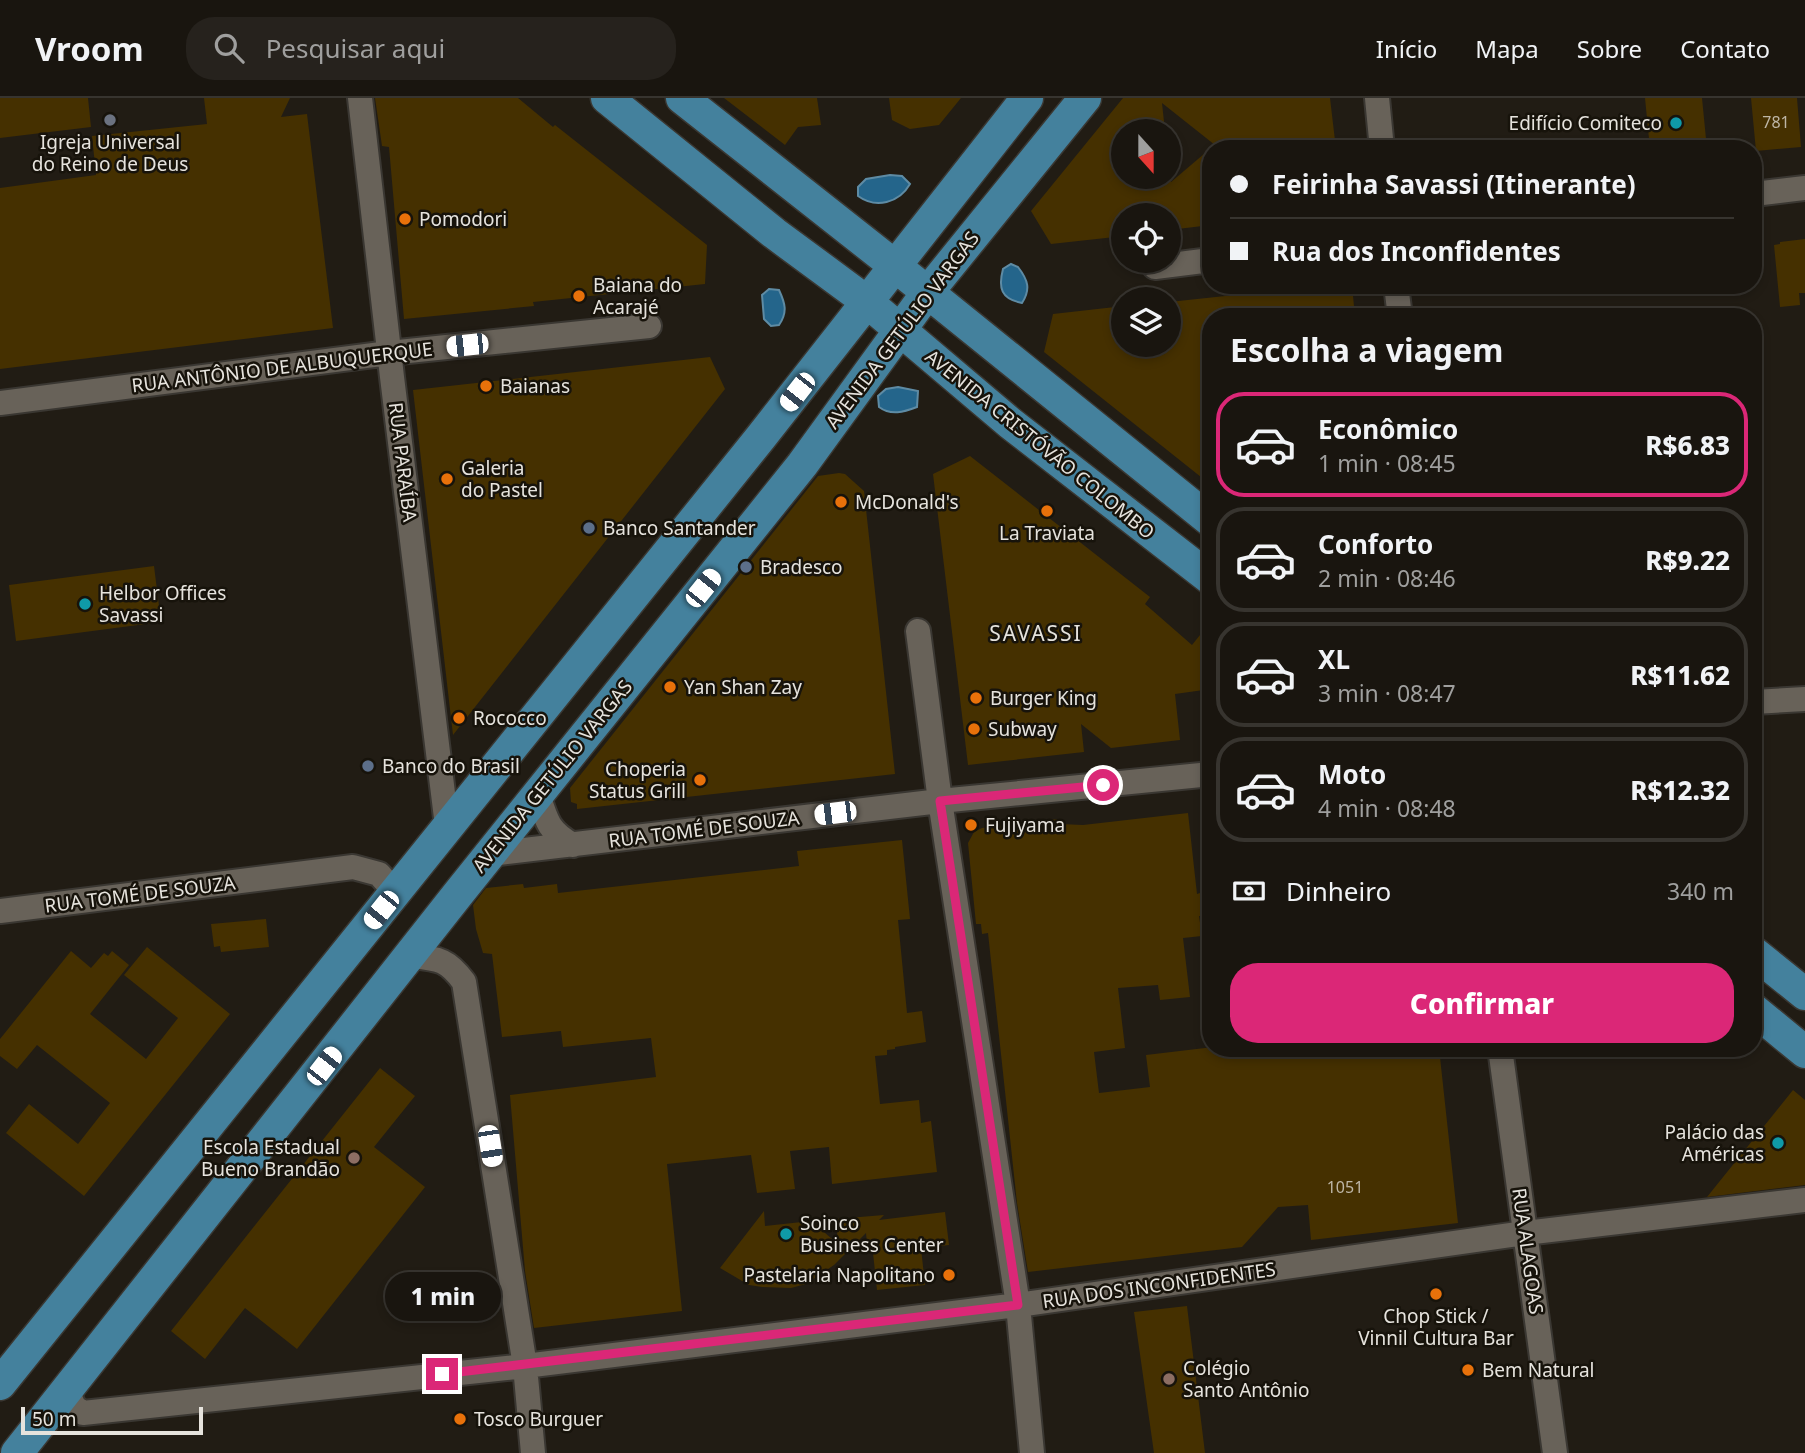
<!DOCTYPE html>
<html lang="pt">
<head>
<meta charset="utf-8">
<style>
  body { margin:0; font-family:"Noto Sans",sans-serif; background:#26221d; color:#f1f3f6; height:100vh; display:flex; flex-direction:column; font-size:26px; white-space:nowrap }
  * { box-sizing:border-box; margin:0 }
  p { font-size:23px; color:#9f9f9e }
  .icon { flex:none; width:38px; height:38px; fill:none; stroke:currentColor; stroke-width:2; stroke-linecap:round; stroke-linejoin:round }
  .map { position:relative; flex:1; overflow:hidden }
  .drawer { position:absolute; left:1202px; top:210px; width:560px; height:749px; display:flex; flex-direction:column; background:#19150f; border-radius:28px; box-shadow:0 4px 10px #0003,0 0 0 2px #37342f }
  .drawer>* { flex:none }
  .banner { position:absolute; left:1202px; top:42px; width:560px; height:154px; border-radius:28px; box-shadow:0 4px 10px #0003,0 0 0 2px #37342f; display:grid; align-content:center; height:154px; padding:0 28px; background:#19150f }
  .needle { width:46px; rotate:159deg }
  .tools { position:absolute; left:1111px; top:21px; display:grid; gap:14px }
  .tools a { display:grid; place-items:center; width:70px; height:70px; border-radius:50%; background:#19150f; box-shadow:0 4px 10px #0003,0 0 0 2px #37342f; font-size:35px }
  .scale { position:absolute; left:21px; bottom:18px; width:182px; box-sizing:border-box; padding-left:7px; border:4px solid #e6e3dd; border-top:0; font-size:19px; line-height:24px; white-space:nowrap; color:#e6e3dd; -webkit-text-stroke:5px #17130b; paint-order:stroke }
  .end { position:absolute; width:32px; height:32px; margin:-16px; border:9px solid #db2777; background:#fff; box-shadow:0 0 0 4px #fff }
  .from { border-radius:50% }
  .bubble { position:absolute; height:49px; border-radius:24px; background:#19150f; box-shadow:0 4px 10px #0003,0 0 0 2px #37342f; font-size:23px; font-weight:800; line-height:49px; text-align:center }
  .car { position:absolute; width:21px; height:42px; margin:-21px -10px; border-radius:9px; box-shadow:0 0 5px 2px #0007; background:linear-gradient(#fff 24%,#345 0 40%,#fff 0 76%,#345 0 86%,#fff 0) }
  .banner b { display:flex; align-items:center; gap:24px; height:66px; font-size:26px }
  .banner b+b { border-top:2px solid #37342f }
  .banner i { width:18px; height:18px; background:#f1f3f6 }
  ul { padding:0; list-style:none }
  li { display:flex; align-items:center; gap:21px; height:105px; margin:0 14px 10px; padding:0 14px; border:4px solid #37342f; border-radius:28px }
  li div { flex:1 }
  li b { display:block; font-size:26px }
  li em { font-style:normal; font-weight:800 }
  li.on { border-color:#db2777 }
  li>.icon { width:63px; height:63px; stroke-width:1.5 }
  h2 { padding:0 28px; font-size:32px; line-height:84px }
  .pay { display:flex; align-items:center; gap:18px; height:77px; padding:0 28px; font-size:26px }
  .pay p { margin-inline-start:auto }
  .button { display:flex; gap:14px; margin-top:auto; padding:14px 28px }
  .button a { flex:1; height:80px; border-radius:28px; background:#db2777; color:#fff; font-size:28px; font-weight:800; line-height:80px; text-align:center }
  header { display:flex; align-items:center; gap:42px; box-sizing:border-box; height:98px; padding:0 35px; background:#19150f; border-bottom:2px solid #37342f }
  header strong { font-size:33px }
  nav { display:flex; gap:38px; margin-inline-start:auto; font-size:24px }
  .search { width:490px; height:63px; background:#26221d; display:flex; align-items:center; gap:18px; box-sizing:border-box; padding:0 24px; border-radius:28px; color:#9f9f9e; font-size:26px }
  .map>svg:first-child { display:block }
  .water { fill:#24658b; stroke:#5e8ba4; stroke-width:2 }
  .building { fill:#453000 }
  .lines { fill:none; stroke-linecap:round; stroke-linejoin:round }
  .minor-casing { stroke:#3a3732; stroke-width:28 }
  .major-casing { stroke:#3a3732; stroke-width:35 }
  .minor { stroke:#686259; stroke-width:24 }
  .major { stroke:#44819d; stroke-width:32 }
  .route { stroke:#db2777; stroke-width:9 }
  .worship-dot { fill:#6b7280; stroke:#17130b; stroke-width:2.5 }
  .culture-dot { fill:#0f9aa8; stroke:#17130b; stroke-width:2.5 }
  .food-dot { fill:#e8710a; stroke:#17130b; stroke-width:2.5 }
  .service-dot { fill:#5c6f8a; stroke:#17130b; stroke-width:2.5 }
  .education-dot { fill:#8d6e63; stroke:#17130b; stroke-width:2.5 }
  .labels { text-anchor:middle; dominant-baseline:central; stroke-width:5; stroke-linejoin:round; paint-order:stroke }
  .number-label { font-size:16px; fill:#beb6a6 }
  .poi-label { font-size:19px; fill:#e6e3dd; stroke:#17130b; text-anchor:start }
  .street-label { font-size:19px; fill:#e6e3dd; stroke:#17130b }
  .neighbourhood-label { font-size:21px; letter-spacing:2px; fill:#e6e3dd; stroke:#17130b }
</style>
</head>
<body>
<header>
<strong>Vroom</strong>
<div class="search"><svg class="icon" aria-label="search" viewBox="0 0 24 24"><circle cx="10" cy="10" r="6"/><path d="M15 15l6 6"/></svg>Pesquisar aqui</div>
<nav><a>Início</a><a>Mapa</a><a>Sobre</a><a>Contato</a></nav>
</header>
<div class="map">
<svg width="1805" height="1355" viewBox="0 0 1805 1355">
  <rect width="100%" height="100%" fill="#211c14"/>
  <!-- water -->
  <path class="water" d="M890 77 902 78 910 86C899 105 876 111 858 98V89L866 81Z
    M1011 166 1018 169C1028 182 1031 191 1022 205 1001 201 998 190 1003 171Z
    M769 191 779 192C785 205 788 214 779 227L771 228 764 221 762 197Z
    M898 289 918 293 917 309C904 314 891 318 879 309L878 298 886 291Z"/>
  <!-- building -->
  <path class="building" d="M0 0H88L91 29 0 40Z
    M204 0H290L281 19 307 16 333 230 0 271V90L96 77 92 38 207 26Z
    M375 0H518L553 29 555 27 707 147 705 186 533 204 534 208 404 221 389 49 382 48Z
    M724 0H817L821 27 798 29 785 47Z
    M889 0H961L939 27 910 31 892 22Z
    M1123 0H1330L1336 51H1220L1162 5 1165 33H1124V79H1171V84L1211 50V127L1169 132V117H1124V138L1051 146 1031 113Z
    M1645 0H1702L1707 51H1650Z
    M1751 0H1797L1801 49 1756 53Z
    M1805 141V195H1799L1800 207 1780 209 1774 147 1780 146V144Z
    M1327 187H1352L1355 219H1211V387L1044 254 1053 216 1124 208V247H1169V204Z
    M710 259 725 291 453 637 413 292Z
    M970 358 1150 499 1145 506 1192 547 1200 537 1211 547V591L1175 596 1180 642 1111 650 1081 626 1084 654 968 667 933 376Z
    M839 375 845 376 864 393 895 676 577 711V706L571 704 570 690 818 378Z
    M154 468 161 524 16 543 9 487Z
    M1188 715 1197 796 1200 795 1202 818H1199L1202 838 1183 840 1190 899 1160 902 1158 887 1118 890 1125 950 1094 954 1099 995 1150 989 1146 957 1205 950H1439L1458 1125 1311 1142 1308 1107 1278 1109 1242 1149 1028 1174 1017 1105 988 835 982 836 981 826H976L968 745 974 734 982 730 1059 721 1060 726 1083 727Z
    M902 742 910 821 898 822 907 915 922 913 926 944 895 949V951L887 952V957L875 958 880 1006 919 1002 921 1025 931 1023 937 1074 832 1086 829 1049 790 1053 795 1091 757 1095 751 1057 667 1066 682 1213 534 1230 525 1173 510 997 656 979 651 940 563 949 561 933 502 939 492 856 483 855 476 831 473 807 486 790 523 786 524 790 557 786 558 795 799 768 797 753Z
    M266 821 269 849 221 854 220 848 214 849 211 826Z
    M147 849 230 916 84 1098 6 1035 29 1006 78 1046 110 1005 37 947 17 971 0 958V941L71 853 91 870 104 855 108 858 112 853 129 867 90 916 146 961 178 920 124 877Z
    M380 970 415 998 374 1049 425 1089 297 1251 245 1210 205 1261 171 1233Z
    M1793 992 1805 1002V1087L1707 1099Z
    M764 1113 765 1128 811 1123 838 1146 836 1121 884 1117 879 1122 945 1114 949 1147 921 1150 925 1187 877 1192 873 1155H868L866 1135 834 1167 806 1186 791 1190 762 1189 749 1187 720 1170Z
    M1187 1208 1205 1355H1154L1134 1214Z"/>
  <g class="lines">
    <!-- minor casing -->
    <g class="minor-casing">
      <path id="minor" d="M360 0 392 279 447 728
        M1377 0 1382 51
        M1754 96 1805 90
        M1155 169 1211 162
        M1396 187 1400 219
        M0 305 389 255 649 228
        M918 533 940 703 1018 1207 1032 1355
        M1754 604 1805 601
        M538 696C546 722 548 733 573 747
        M490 756 940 703 1211 676
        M0 813 353 769 379 776 395 794
        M411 858C439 861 447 861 464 884L525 1268 533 1355
        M1500 950 1555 1355
        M67 1292 74 1309 83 1315 525 1268 1018 1207 1525 1135 1805 1102"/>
    </g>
    <!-- major casing -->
    <g class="major-casing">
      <path id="major" d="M607 0 774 135 866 203 1010 325 1211 481
        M682 0 895 168 1211 423
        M1754 855 1805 896
        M1754 912 1805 954
        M0 1286 761 339 1027 0
        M17 1355 458 796 802 367 927 195 1085 0"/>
    </g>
    <!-- minor -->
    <use href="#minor" class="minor"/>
    <!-- major -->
    <use href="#major" class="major"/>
  </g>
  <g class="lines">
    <!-- route -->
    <path class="route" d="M442 1276 1018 1207 940 703 1103 687"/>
  </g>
  <!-- markers -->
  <circle class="worship-dot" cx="110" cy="22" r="7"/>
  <g class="culture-dot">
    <circle cx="1676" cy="25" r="7"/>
    <circle cx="85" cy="506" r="7"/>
    <circle cx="1778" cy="1045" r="7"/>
    <circle cx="786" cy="1136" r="7"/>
  </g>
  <g class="food-dot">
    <circle cx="405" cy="121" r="7"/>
    <circle cx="579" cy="198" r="7"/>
    <circle cx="486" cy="288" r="7"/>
    <circle cx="447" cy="381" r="7"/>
    <circle cx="841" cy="404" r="7"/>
    <circle cx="1047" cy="413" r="7"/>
    <circle cx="670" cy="589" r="7"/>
    <circle cx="976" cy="600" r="7"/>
    <circle cx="459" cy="620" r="7"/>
    <circle cx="974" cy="631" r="7"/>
    <circle cx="700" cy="682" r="7"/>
    <circle cx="971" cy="727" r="7"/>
    <circle cx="949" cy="1177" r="7"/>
    <circle cx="1436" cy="1196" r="7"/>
    <circle cx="1468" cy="1272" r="7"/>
    <circle cx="460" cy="1321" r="7"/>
  </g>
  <g class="service-dot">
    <circle cx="589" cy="430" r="7"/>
    <circle cx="746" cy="469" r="7"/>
    <circle cx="368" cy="668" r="7"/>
  </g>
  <g class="education-dot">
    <circle cx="354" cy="1060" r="7"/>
    <circle cx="1169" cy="1281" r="7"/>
  </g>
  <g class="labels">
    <!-- number labels -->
    <g class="number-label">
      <text x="1776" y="24">781</text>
      <text x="1345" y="1089">1051</text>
    </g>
    <!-- poi labels -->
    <g class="poi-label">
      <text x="1662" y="25" text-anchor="end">Edifício Comiteco</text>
      <text x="110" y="44" text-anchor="middle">Igreja Universal<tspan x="110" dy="22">do Reino de Deus</tspan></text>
      <text x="419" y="121">Pomodori</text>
      <text x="593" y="187">Baiana do<tspan x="593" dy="22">Acarajé</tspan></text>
      <text x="500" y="288">Baianas</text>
      <text x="461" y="370">Galeria<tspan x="461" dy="22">do Pastel</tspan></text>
      <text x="855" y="404">McDonald's</text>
      <text x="603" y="430">Banco Santander</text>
      <text x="1047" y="435" text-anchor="middle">La Traviata</text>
      <text x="760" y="469">Bradesco</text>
      <text x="99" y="495">Helbor Offices<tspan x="99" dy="22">Savassi</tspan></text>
      <text x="684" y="589">Yan Shan Zay</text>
      <text x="990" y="600">Burger King</text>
      <text x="473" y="620">Rococco</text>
      <text x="988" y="631">Subway</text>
      <text x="382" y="668">Banco do Brasil</text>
      <text x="686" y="671" text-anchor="end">Choperia<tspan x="686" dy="22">Status Grill</tspan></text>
      <text x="985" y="727">Fujiyama</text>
      <text x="1764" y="1034" text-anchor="end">Palácio das<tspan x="1764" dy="22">Américas</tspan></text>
      <text x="340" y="1049" text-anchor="end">Escola Estadual<tspan x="340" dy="22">Bueno Brandão</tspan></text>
      <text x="800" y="1125">Soinco<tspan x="800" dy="22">Business Center</tspan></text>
      <text x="935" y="1177" text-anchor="end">Pastelaria Napolitano</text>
      <text x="1436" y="1218" text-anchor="middle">Chop Stick /<tspan x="1436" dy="22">Vinnil Cultura Bar</tspan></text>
      <text x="1183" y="1270">Colégio<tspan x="1183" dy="22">Santo Antônio</tspan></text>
      <text x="1482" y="1272">Bem Natural</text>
      <text x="474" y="1321">Tosco Burguer</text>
    </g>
    <!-- street labels -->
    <g class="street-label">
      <text transform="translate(902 232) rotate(-53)">AVENIDA GETÚLIO VARGAS</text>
      <text transform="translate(282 269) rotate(-7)">RUA ANTÔNIO DE ALBUQUERQUE</text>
      <text transform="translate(1040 346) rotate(39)">AVENIDA CRISTÓVÃO COLOMBO</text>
      <text transform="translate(403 364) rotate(83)">RUA PARAÍBA</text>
      <text transform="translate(552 678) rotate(-51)">AVENIDA GETÚLIO VARGAS</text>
      <text transform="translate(704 731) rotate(-7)">RUA TOMÉ DE SOUZA</text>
      <text transform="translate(140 796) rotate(-7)">RUA TOMÉ DE SOUZA</text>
      <text transform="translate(1528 1153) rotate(82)">RUA ALAGOAS</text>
      <text transform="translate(1159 1187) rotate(-8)">RUA DOS INCONFIDENTES</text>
    </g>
    <!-- neighbourhood labels -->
    <g class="neighbourhood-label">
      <text x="1036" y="535">SAVASSI</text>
    </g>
  </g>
</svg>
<div class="tools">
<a><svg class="needle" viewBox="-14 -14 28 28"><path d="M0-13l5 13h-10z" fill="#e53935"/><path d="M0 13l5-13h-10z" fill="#9f9f9e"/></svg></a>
<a><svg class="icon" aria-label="locate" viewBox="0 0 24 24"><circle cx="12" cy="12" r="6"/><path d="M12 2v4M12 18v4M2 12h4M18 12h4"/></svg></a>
<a><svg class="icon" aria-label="layers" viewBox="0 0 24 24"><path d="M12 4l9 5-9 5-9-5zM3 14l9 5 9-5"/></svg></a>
</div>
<div class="scale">50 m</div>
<i class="end from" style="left:1103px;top:687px"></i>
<i class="end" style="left:442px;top:1276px"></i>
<div class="bubble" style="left:385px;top:1174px;width:116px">1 min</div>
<i class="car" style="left:467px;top:247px;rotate:264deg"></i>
<i class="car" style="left:797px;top:294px;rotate:218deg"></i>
<i class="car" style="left:703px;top:490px;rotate:39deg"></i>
<i class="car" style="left:835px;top:715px;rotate:263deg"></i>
<i class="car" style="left:381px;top:812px;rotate:219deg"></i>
<i class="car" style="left:324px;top:968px;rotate:38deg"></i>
<i class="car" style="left:490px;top:1048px;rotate:171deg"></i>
<div class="banner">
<b><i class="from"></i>Feirinha Savassi (Itinerante)</b>
<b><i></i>Rua dos Inconfidentes</b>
</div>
<section class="drawer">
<h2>Escolha a viagem</h2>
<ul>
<li class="on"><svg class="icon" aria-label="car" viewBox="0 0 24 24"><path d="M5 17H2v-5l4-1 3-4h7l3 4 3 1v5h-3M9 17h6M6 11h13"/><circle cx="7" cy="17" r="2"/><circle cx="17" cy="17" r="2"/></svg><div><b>Econômico</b><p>1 min · 08:45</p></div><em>R$6.83</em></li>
<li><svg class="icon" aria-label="car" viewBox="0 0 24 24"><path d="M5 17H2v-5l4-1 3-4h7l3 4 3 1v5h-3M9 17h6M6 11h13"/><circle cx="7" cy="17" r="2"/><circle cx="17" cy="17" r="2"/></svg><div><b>Conforto</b><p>2 min · 08:46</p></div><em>R$9.22</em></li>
<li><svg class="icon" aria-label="car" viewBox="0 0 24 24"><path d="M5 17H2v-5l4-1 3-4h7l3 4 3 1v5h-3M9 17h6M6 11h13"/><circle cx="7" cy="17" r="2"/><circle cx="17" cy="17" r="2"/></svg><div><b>XL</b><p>3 min · 08:47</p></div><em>R$11.62</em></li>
<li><svg class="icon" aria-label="car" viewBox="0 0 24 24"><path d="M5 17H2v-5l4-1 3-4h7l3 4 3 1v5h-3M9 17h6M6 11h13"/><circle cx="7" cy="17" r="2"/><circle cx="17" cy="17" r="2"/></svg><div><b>Moto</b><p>4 min · 08:48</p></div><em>R$12.32</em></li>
</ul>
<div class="pay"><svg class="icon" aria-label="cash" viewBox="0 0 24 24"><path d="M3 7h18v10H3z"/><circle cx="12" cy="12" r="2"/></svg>Dinheiro<p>340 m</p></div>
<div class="button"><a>Confirmar</a></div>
</section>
</div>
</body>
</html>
